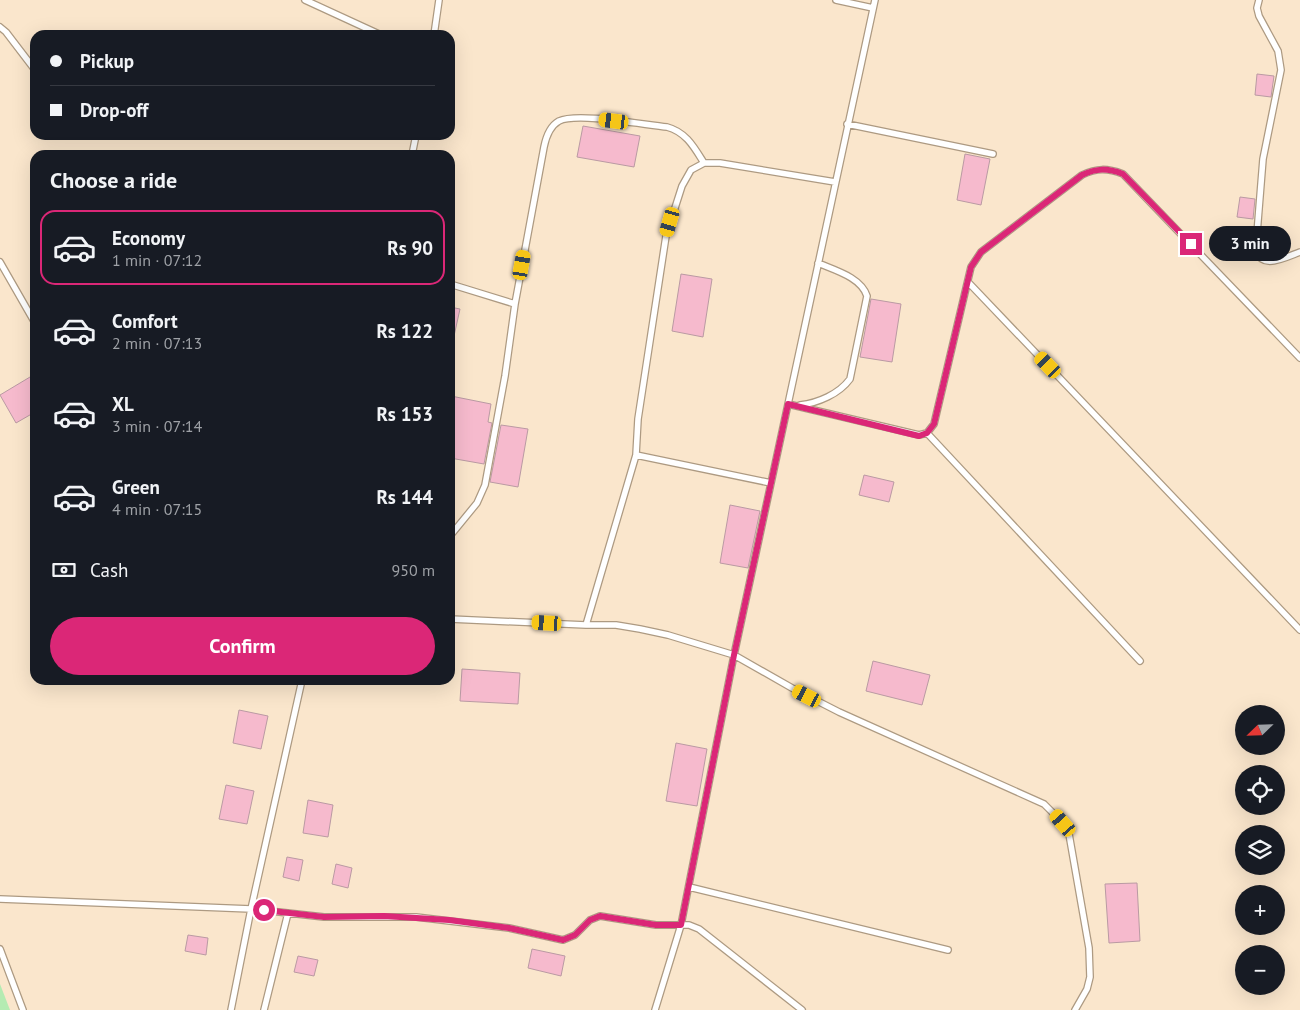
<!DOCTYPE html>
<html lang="en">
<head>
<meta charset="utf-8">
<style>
  body { margin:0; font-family:"PT Sans",sans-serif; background:#242831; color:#f1f3f6; height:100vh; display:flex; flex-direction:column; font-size:19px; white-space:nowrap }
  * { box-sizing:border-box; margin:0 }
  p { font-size:16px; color:#9ea1a6 }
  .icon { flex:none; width:28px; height:28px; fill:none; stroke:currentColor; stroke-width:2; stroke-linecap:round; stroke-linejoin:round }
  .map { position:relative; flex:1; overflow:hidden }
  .drawer { position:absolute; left:30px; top:150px; width:425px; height:535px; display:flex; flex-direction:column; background:#171b24; border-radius:15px; box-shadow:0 5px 20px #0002 }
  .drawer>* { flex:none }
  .top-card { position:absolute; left:30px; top:30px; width:425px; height:110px; border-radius:15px; box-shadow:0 5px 20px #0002; display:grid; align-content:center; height:110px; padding:0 20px; background:#171b24 }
  .needle { width:32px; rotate:247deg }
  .buttons { position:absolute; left:1235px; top:705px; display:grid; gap:10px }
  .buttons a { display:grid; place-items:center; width:50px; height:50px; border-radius:50%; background:#171b24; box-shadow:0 5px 20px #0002; font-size:25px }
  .end { position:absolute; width:22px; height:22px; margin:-11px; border:6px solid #db2777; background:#fff; box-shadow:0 0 0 2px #fff }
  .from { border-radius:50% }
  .bubble { position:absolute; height:35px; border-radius:18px; background:#171b24; box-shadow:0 5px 20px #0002; font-size:16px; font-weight:600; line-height:35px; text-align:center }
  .car { position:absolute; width:15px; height:30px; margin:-15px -8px; border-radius:6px; box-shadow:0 0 4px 1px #0007; background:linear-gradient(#f5c518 24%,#345 0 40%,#f5c518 0 76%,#345 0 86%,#f5c518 0) }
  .top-card b { display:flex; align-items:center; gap:18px; height:48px; font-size:19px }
  .top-card b+b { border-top:1px solid #363941 }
  .top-card i { width:12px; height:12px; background:#f1f3f6 }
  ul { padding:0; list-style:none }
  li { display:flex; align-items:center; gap:15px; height:75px; margin:0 10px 8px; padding:0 10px; border:2px solid transparent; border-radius:15px }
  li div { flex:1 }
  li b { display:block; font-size:19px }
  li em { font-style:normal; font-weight:600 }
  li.current { border-color:#db2777 }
  li>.icon { width:45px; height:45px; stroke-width:1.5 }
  h2 { padding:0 20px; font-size:22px; line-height:60px }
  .pay { display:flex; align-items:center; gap:12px; height:55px; padding:0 20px; font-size:19px }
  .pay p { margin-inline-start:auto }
  .action { display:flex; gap:10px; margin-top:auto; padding:10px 20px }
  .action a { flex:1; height:58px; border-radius:30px; background:#db2777; color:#fff; font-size:20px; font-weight:600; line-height:58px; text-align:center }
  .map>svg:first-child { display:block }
  .green { fill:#b4ebb2 }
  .building { fill:#f6bacd; stroke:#ba9aa3 }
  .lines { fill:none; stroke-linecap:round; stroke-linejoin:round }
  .lane-casing { stroke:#ad9a82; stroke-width:8 }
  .lane { stroke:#fff; stroke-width:5.5 }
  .route { stroke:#db2777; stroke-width:6 }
</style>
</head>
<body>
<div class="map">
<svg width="1300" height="1010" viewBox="0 0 1300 1010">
  <rect width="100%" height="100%" fill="#fae6cc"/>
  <!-- green -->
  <path class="green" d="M0 984 10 1010H0Z"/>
  <!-- building -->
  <path class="building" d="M1257 74 1274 76 1271 97 1255 95Z
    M583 126 640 136 634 167 577 157Z
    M965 154 990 159 981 205 957 200Z
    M1240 197 1255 199 1253 219 1237 217Z
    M681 274 712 279 703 337 672 331Z
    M871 299 901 304 892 362 860 357Z
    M450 307 460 309 454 336H450Z
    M35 374V412L16 423 0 395Z
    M451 396 491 404 488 422 492 423 484 464 450 458Z
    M501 425 528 429 518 487 490 482Z
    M864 475 894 482 889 502 859 495Z
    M730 505 760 511 748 568 720 563Z
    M873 661 930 675 922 705 866 691Z
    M462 669 520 673 518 704 460 701Z
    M239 710 268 716 261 749 233 743Z
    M676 743 707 749 697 806 666 801Z
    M226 785 254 791 247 824 219 819Z
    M308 800 333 805 328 837 303 833Z
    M287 857 303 860 299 881 283 877Z
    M336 864 352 868 348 888 332 884Z
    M1137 883 1140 941 1109 943 1105 884Z
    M188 935 208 938 206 955 185 951Z
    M532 949 565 956 561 976 528 968Z
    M298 956 318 960 314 976 294 972Z"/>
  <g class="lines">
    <!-- lane casing -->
    <g class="lane-casing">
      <path id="lane" d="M305 0 381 35
        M836 0 873 8
        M1259 0 1257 8 1259 16 1278 51 1281 70 1263 159 1256 246C1258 272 1284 258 1300 252
        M0 27 6 32 35 70
        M434 35 439 0
        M847 124 993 154
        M412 155 416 135
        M0 262 35 323
        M968 282 1300 630
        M450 284 515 304
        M788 404 919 435 927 433 934 424 971 267 981 252 1082 175C1097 168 1107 168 1123 174L1300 358
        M800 405C818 403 839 394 850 379L867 296C861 277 834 270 818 263
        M927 433 1140 661
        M636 455 771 483
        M450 536 477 503 485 485 505 376 515 304 544 147C546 137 550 126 559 121 577 112 645 125 667 127 686 132 694 147 704 163
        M450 619 586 625H616L640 629 668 635 734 655 792 688 839 712 1044 804 1063 823 1069 834 1089 948 1090 977 1087 989 1075 1010
        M586 625 636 455 638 419 666 236 682 186 691 170 704 163H720L835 182
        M689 887 948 950
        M0 899 251 909 324 917H416L509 928 563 940 575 935 590 920 600 916 656 925H689L699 929 802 1010
        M0 949 23 1010
        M231 1010 251 909 302 680
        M264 1010 288 913
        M655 1010 681 925 734 655 875 0"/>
    </g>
    <!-- lane -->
    <use href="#lane" class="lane"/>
  </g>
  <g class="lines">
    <!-- route -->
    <path class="route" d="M264 910 324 917 384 916 449 920 509 928 563 940 575 935 590 920 600 916 656 925H681L734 655 788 404 919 436 927 433 934 424 971 267 981 252 1082 175C1097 168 1107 168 1123 174L1191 244"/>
  </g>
</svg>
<div class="buttons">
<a><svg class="needle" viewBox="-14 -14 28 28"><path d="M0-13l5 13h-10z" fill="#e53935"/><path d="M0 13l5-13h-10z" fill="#9ea1a6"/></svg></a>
<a><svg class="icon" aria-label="locate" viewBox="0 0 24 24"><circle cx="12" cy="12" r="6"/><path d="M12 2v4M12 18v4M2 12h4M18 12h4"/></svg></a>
<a><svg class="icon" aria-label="layers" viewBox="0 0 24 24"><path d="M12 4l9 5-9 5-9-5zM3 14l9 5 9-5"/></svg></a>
<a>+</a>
<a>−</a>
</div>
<i class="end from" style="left:264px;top:910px"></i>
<i class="end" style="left:1191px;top:244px"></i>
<div class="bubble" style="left:1209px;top:226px;width:82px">3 min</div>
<i class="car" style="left:614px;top:121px;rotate:277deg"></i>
<i class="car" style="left:670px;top:222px;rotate:196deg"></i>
<i class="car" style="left:522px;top:265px;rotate:10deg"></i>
<i class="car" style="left:1048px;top:365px;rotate:316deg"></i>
<i class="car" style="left:547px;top:623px;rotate:273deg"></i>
<i class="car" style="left:807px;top:696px;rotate:297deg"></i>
<i class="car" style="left:1063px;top:823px;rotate:319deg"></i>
<div class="top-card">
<b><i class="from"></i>Pickup</b>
<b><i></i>Drop-off</b>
</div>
<section class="drawer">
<h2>Choose a ride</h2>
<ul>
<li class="current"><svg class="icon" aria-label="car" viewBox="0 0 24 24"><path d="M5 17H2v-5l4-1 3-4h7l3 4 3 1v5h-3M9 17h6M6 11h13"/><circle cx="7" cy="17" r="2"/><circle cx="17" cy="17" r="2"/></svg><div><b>Economy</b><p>1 min · 07:12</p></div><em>Rs 90</em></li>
<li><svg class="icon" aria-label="car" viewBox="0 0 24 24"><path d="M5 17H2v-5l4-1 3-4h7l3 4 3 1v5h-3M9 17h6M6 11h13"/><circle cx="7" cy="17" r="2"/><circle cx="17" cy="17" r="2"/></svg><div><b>Comfort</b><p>2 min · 07:13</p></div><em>Rs 122</em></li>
<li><svg class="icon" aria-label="car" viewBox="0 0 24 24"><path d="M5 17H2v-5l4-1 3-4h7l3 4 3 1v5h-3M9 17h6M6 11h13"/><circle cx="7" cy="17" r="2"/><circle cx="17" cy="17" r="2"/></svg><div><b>XL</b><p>3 min · 07:14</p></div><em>Rs 153</em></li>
<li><svg class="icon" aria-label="car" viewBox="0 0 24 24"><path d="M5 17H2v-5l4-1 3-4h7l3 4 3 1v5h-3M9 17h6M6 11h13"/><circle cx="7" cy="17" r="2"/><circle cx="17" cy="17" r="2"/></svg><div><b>Green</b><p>4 min · 07:15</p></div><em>Rs 144</em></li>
</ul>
<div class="pay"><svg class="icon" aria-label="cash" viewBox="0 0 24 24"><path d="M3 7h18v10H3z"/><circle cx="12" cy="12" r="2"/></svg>Cash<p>950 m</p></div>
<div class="action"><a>Confirm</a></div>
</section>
</div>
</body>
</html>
